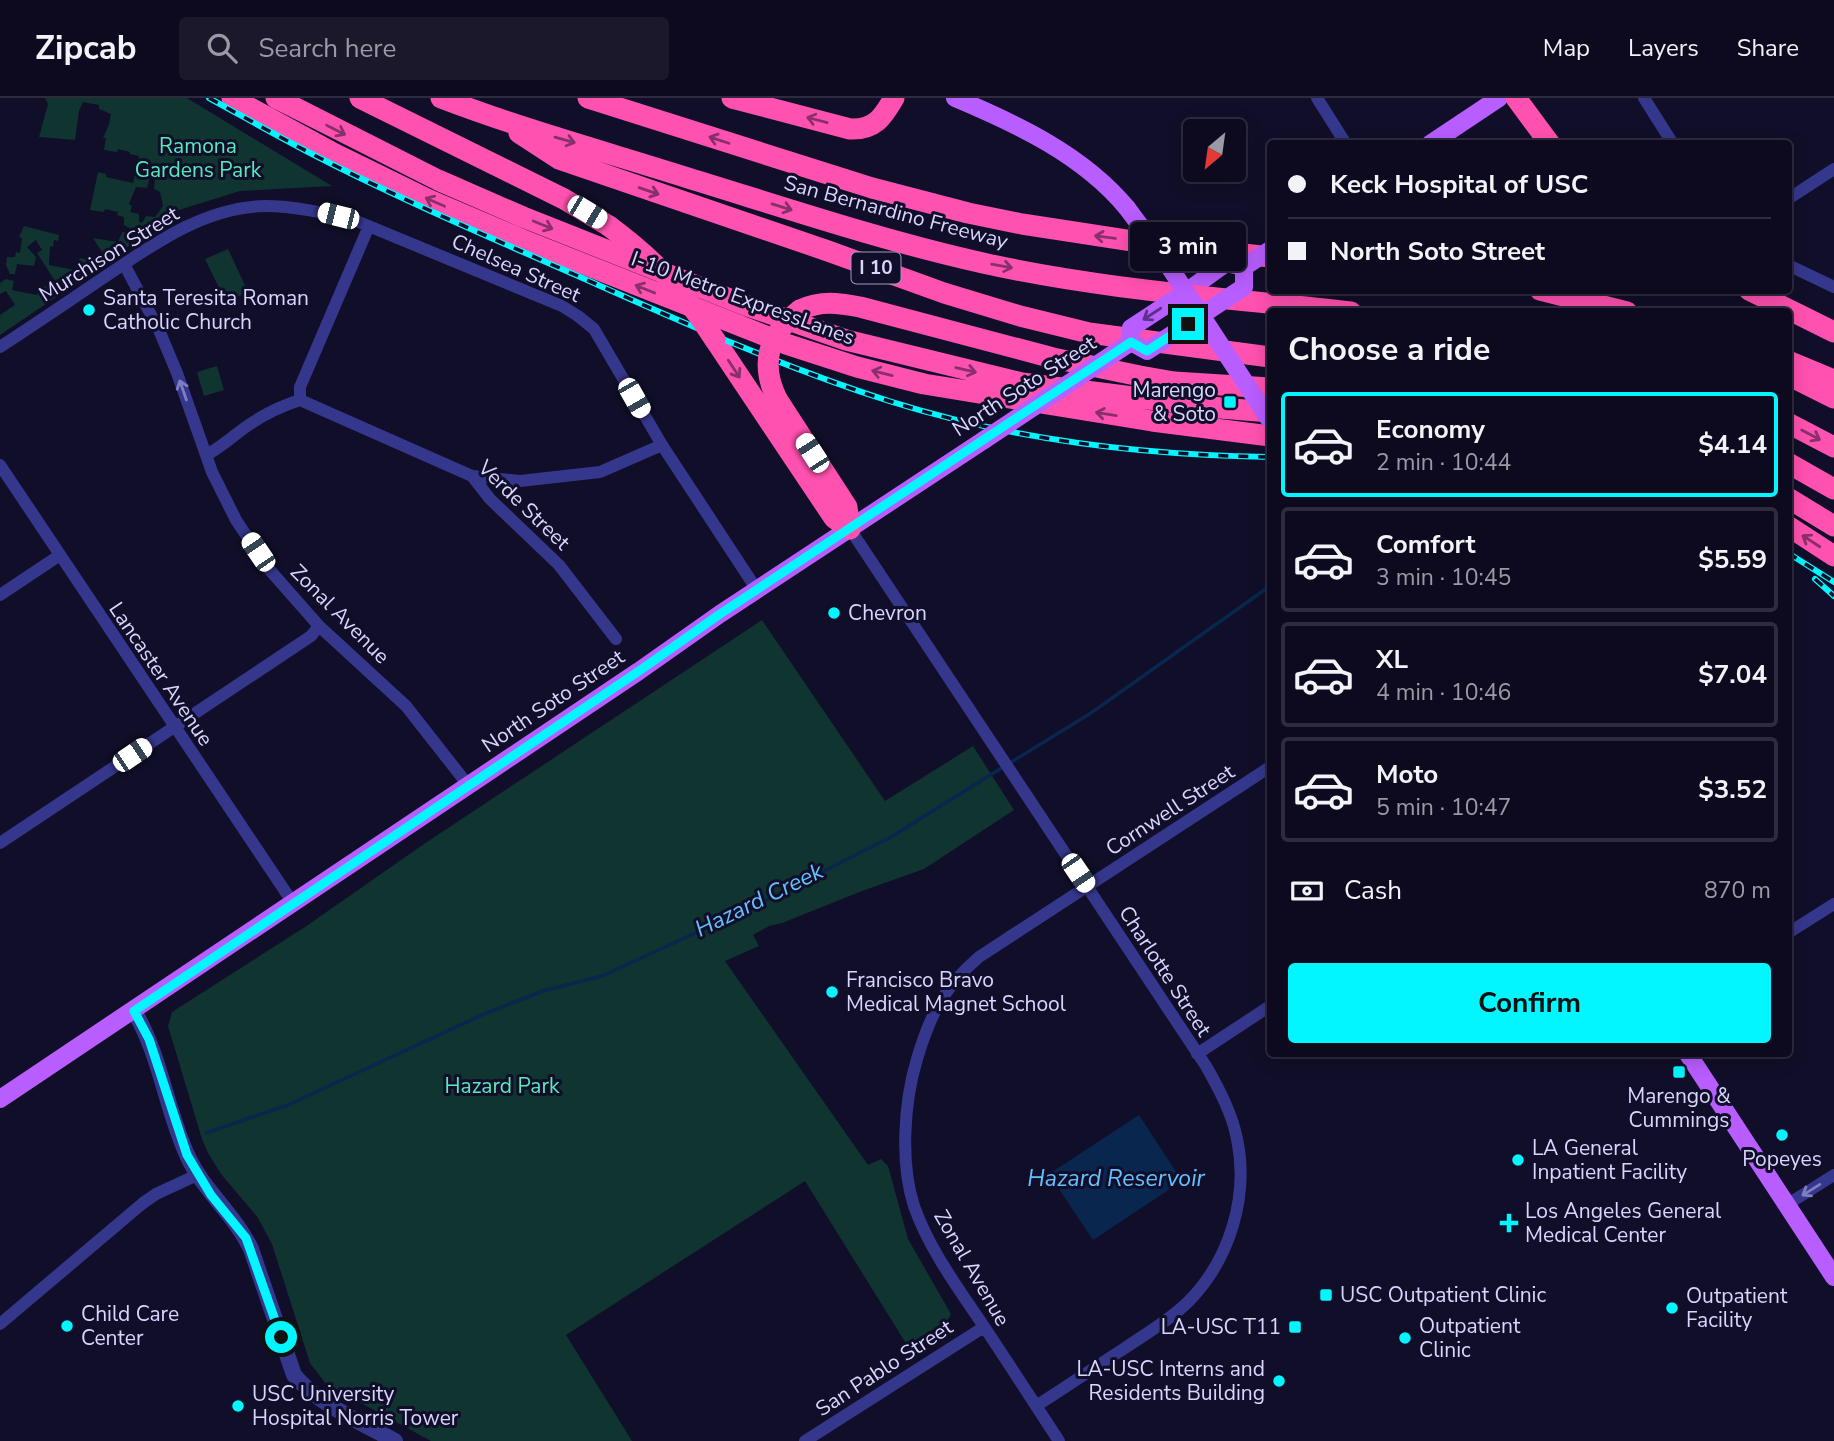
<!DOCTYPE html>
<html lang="en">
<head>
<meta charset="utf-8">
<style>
  body { margin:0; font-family:"Nunito Sans",sans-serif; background:#1b182c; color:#f1f3f6; height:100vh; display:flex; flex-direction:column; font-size:26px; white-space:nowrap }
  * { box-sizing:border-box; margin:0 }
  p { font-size:23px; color:#9a9aa4 }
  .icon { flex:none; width:38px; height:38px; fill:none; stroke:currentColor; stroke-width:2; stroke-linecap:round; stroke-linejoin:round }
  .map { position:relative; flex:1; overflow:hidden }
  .panel { position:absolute; left:1267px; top:210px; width:525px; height:749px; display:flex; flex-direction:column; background:#0d0a1f; border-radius:7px; box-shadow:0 4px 18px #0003,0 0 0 2px #2d2b3d }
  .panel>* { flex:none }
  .top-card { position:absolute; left:1267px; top:42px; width:525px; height:154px; border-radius:7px; box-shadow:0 4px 18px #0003,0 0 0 2px #2d2b3d; display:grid; align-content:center; height:154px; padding:0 21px; background:#0d0a1f }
  .needle { width:46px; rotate:209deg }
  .controls { position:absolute; left:1183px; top:21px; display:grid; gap:14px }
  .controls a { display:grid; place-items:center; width:63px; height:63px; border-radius:7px; background:#0d0a1f; box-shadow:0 4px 18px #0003,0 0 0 2px #2d2b3d; font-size:35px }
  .end { position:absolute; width:32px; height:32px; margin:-16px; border:9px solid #02f6ff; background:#111; box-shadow:0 0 0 4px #111 }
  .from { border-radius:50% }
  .bubble { position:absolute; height:49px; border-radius:7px; background:#0d0a1f; box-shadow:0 4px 18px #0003,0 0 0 2px #2d2b3d; font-size:23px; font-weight:700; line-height:49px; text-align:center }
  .car { position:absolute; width:21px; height:42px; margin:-21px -10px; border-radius:9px; box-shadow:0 0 5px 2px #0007; background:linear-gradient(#fff 24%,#345 0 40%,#fff 0 76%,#345 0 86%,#fff 0) }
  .top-card b { display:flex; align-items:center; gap:24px; height:66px; font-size:26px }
  .top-card b+b { border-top:2px solid #2d2b3d }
  .top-card i { width:18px; height:18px; background:#f1f3f6 }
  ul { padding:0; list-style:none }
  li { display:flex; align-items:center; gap:21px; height:105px; margin:0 14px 10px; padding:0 7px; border:4px solid #2d2b3d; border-radius:7px }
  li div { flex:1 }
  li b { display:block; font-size:26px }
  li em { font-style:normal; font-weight:700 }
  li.selected { border-color:#02f6ff }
  li>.icon { width:63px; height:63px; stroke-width:1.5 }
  h2 { padding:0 21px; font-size:32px; line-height:84px }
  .pay { display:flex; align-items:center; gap:18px; height:77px; padding:0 21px; font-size:26px }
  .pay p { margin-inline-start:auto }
  .action { display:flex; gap:14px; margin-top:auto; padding:14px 21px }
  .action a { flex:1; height:80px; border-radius:7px; background:#02f6ff; color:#111; font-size:28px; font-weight:700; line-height:80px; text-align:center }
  header { display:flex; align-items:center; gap:42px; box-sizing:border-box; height:98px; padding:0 35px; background:#0d0a1f; border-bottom:2px solid #2d2b3d }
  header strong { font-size:33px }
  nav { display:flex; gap:38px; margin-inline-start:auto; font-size:24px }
  .search { width:490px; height:63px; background:#1b182c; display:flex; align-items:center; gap:18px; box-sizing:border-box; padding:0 24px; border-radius:7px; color:#9a9aa4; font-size:26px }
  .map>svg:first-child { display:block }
  .green { fill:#103430; fill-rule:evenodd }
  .water { fill:#08264e }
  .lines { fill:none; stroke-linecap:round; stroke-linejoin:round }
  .stream { stroke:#08264e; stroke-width:3.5 }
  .minor { stroke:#35378c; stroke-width:12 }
  .tertiary { stroke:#35378c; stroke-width:16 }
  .primary { stroke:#b85dff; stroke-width:18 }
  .motorway { stroke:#ff51af; stroke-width:21 }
  .rail-casing { stroke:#02f6ff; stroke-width:6 }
  .rail { stroke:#110e29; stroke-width:3.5; stroke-dasharray:10; stroke-linecap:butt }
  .primary-bridge { stroke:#b85dff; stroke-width:18 }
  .motorway-bridge { stroke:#ff51af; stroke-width:21 }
  .oneway { stroke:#88306c }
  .oneway2 { stroke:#5c3289 }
  .oneway3 { stroke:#7e7fc0 }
  .route { stroke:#02f6ff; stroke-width:9 }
  .poi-dot { fill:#02f6ff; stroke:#110e29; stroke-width:2.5 }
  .labels { text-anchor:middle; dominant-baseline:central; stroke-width:6; stroke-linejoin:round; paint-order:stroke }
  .shield { fill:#110e29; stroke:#9c9abf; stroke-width:2 }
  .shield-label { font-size:19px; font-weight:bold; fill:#d8d6ff }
  .park-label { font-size:21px; fill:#57eabc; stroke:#110e29 }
  .street-label { font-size:21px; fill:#d8d6ff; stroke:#110e29 }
  .poi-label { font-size:21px; fill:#d8d6ff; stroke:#110e29; text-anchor:start }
  .water-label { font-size:23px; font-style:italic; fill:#64c1ff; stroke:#110e29 }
</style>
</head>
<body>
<header>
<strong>Zipcab</strong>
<div class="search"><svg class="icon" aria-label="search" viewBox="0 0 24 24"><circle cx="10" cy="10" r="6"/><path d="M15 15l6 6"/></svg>Search here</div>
<nav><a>Map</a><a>Layers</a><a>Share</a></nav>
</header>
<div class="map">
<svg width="1834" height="1343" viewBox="0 0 1834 1343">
  <rect width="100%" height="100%" fill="#110e29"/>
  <!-- green -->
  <path class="green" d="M45 0H187L332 88 240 93 179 112 111 161 107 162 93 140 118 144 122 134H129L130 130 124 127V119L117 117 118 114 105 111 104 114 90 112 98 74 106 76V79L133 85 135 76 147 78 152 70 148 65 145 71 137 69 139 58 130 56V54L118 51 117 54 104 52 106 40H103L109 26 111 16 99 11V7L83 4 79 13 75 42 39 39 48 6ZM150 79 155 80 154 91 160 94 163 108 155 119 146 118 142 125 139 124V116L130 114 132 108 129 106 136 89 147 90Z
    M24 128 59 137 58 143 54 142 53 149 50 148 49 167 74 172 80 160 89 162 96 172 0 237V217L15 207 6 193 0 196V185L6 181 14 183 12 192 37 197 40 188 52 189 55 183 37 155 42 152 36 142 27 149 36 159 34 168 17 166 15 176H10L6 167 7 159H15L16 154 20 155 22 140 19 139Z
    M228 151 248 194 226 204 205 161Z
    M217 268 224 292 204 298 197 274Z
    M762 522 885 703 973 648 1014 712 924 771 862 793 782 825 769 828 753 837 759 848 725 863 868 1067 881 1061 888 1068 908 1141 951 1216 947 1223 907 1247 805 1083 566 1237 632 1343H431L326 1286 310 1265 272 1146 258 1120 221 1076 208 1055 202 1041 168 928 172 914 305 829 424 746Z"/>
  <!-- water -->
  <path class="water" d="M1139 1017 1182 1083 1093 1142 1049 1076Z"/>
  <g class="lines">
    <!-- stream -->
    <path class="stream" d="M1010 665 1091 615 1270 488
      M206 1035 288 1007 484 916 543 893 602 878 763 804 891 739 1003 669"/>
    <!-- minor -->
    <path class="minor" d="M1317 0 1346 46
      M1644 0 1673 46
      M1788 101 1834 71
      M124 166 159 232 177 275 212 374 236 422 268 470 319 528 406 608 468 687
      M1788 167 1834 189
      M0 249C32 228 65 206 97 184 147 151 201 109 265 108 294 108 325 115 354 122L562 208 578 218 594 231 662 347 757 492
      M300 302 472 378 490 401 559 467 616 541
      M206 357C218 351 227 343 239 334 257 320 278 309 300 302V289L369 128
      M0 367 293 805
      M472 378 520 383 600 374 662 347
      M850 431 1206 968C1219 991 1232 1015 1237 1041 1249 1098 1230 1161 1189 1203 1170 1222 1147 1235 1125 1250 1095 1269 1066 1289 1036 1308
      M0 497 60 457
      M0 745 311 538 319 528
      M1788 835 1834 806
      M1197 956 1270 908
      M1788 1106 1834 1077
      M0 1226 143 1105 156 1096 197 1077
      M805 1343 984 1229
      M1059 1343C1034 1305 1009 1266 983 1227 958 1190 929 1151 914 1108 900 1065 904 1004 917 961 930 917 944 889 979 859L1270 669"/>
    <!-- tertiary -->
    <path class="tertiary" d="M134 913C161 958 166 1012 188 1059 204 1093 235 1117 251 1151L294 1277C319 1307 361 1324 395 1343"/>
    <!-- primary -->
    <path class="primary" d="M955 0C1017 26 1083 57 1127 110
      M1430 46 1499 0
      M1186 194 1226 165 1244 169
      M1688 956 1834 1179
      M0 1001 639 573 720 516 984 342"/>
    <!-- motorway -->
    <path class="motorway" d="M232 0 335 56 429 102 523 142 786 246 857 269 924 286 1152 323 1270 338
      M276 0 438 82 523 119 745 207 846 242 1022 285 1220 310 1270 314
      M360 0 564 101 609 128
      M441 0C522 31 606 54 688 80 786 110 884 143 983 165 1104 192 1229 200 1351 214
      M588 0 872 90 968 115 1022 126 1139 144 1270 159
      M732 0 850 31C875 32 883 19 894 0
      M1516 0 1550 46
      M519 35 559 61 828 153 944 195 1020 218 1089 235 1270 259
      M1540 192 1627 214
      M1749 192 1834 234
      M800 212C821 202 839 205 860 209L1053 260 1140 278 1174 284 1270 290
      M715 242 834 420 850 431
      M1788 263 1834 282
      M1788 277 1834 300
      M777 301 847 409 850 431
      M1788 325 1834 349
      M1788 365 1834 391
      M1788 400 1834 428
      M1788 428 1834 458"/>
    <!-- rail casing -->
    <g class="rail-casing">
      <path id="rail" d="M209 0C244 19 279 39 314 57 400 101 489 139 578 178 680 223 782 269 889 303 1012 342 1142 357 1270 359
        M1788 455 1834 484
        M1815 481 1834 498"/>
    </g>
    <!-- rail -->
    <use href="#rail" class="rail"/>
    <!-- primary-bridge -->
    <path class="primary-bridge" d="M1127 110 1159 153 1269 321
      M1131 244 1147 253 1244 189V169L1270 152
      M1131 244V230L1186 194
      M984 342 1131 244"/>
    <!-- motorway-bridge -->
    <path class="motorway-bridge" d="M609 128C657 164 682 191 715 242
      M777 301C759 264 769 236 800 212"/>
  </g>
  <!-- one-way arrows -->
  <defs><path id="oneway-shaft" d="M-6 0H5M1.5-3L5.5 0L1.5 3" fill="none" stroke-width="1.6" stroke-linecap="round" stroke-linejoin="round" transform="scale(1.75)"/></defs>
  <g class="oneway">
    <use href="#oneway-shaft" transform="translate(817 22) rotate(-165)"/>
    <use href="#oneway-shaft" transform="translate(336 32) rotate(27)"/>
    <use href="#oneway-shaft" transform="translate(565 42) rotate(16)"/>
    <use href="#oneway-shaft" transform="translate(719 42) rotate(-162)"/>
    <use href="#oneway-shaft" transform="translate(649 93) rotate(19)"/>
    <use href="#oneway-shaft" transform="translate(435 104) rotate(-156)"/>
    <use href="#oneway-shaft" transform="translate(782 109) rotate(17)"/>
    <use href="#oneway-shaft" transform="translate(543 127) rotate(22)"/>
    <use href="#oneway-shaft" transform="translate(1105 139) rotate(-172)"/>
    <use href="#oneway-shaft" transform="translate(1002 168) rotate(10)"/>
    <use href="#oneway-shaft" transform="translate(645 191) rotate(-158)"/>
    <use href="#oneway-shaft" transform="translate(734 271) rotate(57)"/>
    <use href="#oneway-shaft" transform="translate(966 272) rotate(13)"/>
    <use href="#oneway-shaft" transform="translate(882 275) rotate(-166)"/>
    <use href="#oneway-shaft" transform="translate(1106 316) rotate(-171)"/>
    <use href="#oneway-shaft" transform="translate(1811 337) rotate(28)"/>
    <use href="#oneway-shaft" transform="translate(1811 443) rotate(-147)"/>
  </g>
  <use class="oneway2" href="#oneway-shaft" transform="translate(1152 216) rotate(147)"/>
  <g class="oneway3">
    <use href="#oneway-shaft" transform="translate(183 292) rotate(-109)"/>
    <use href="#oneway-shaft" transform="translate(1811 1092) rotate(148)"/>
  </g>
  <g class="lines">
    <!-- route -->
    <path class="route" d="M281 1239 246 1140 211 1097 187 1057 149 941 134 913 639 573 720 516 1131 244 1147 253 1188 226"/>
  </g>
  <!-- markers -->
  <g class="poi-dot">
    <circle cx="89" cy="212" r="7"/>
    <rect x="1223" y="297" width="14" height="14" rx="3.5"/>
    <circle cx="834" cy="515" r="7"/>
    <circle cx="832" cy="894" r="7"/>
    <rect x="1672" y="967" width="14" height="14" rx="3.5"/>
    <circle cx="1782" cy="1037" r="7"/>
    <circle cx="1518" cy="1062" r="7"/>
    <path d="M1505.5 1114.5h7v7h7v7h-7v7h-7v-7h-7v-7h7z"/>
    <rect x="1319" y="1190" width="14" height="14" rx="3.5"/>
    <circle cx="1672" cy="1210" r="7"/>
    <circle cx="67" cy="1228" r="7"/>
    <rect x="1288" y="1222" width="14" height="14" rx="3.5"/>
    <circle cx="1405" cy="1240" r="7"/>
    <circle cx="1279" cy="1283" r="7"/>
    <circle cx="238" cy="1308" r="7"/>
  </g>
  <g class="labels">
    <!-- shield labels -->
    <rect class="shield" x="851.5" y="154.5" width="49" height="31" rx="5"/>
    <g class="shield-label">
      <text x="876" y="170">I 10</text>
    </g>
    <!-- park labels -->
    <g class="park-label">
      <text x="198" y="48">Ramona<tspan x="198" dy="24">Gardens Park</tspan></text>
      <text x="502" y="988">Hazard Park</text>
    </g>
    <!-- street labels -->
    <g class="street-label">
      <text transform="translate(896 114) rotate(15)">San Bernardino Freeway</text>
      <text transform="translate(109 156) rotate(-32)">Murchison Street</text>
      <text transform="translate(516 170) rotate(24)">Chelsea Street</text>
      <text transform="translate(743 200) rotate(20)">I-10 Metro ExpressLanes</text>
      <text transform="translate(1024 288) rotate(-33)">North Soto Street</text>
      <text transform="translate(524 407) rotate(44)">Verde Street</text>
      <text transform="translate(340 516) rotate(45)">Zonal Avenue</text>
      <text transform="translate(161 576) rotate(56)">Lancaster Avenue</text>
      <text transform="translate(553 603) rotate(-34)">North Soto Street</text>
      <text transform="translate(1170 712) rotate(-33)">Cornwell Street</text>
      <text transform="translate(1165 873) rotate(57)">Charlotte Street</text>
      <text transform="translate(972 1170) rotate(60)">Zonal Avenue</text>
      <text transform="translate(884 1270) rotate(-33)">San Pablo Street</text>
    </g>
    <!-- poi labels -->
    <g class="poi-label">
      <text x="103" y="200">Santa Teresita Roman<tspan x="103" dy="24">Catholic Church</tspan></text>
      <text x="1216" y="292" text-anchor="end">Marengo<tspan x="1216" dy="24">&amp; Soto</tspan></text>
      <text x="848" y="515">Chevron</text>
      <text x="846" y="882">Francisco Bravo<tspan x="846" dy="24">Medical Magnet School</tspan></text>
      <text x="1679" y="998" text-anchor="middle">Marengo &amp;<tspan x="1679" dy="24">Cummings</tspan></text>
      <text x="1532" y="1050">LA General<tspan x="1532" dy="24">Inpatient Facility</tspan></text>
      <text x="1782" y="1061" text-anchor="middle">Popeyes</text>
      <text x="1525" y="1113">Los Angeles General<tspan x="1525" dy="24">Medical Center</tspan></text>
      <text x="1340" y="1197">USC Outpatient Clinic</text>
      <text x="1686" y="1198">Outpatient<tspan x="1686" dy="24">Facility</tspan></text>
      <text x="81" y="1216">Child Care<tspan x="81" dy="24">Center</tspan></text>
      <text x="1419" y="1228">Outpatient<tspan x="1419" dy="24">Clinic</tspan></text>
      <text x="1281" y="1229" text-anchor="end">LA-USC T11</text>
      <text x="1265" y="1271" text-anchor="end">LA-USC Interns and<tspan x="1265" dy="24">Residents Building</tspan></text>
      <text x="252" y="1296">USC University<tspan x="252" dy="24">Hospital Norris Tower</tspan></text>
    </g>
    <!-- water labels -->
    <g class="water-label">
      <text transform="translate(759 802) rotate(-26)">Hazard Creek</text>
      <text x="1116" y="1080">Hazard Reservoir</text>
    </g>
  </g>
</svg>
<div class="controls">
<a><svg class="needle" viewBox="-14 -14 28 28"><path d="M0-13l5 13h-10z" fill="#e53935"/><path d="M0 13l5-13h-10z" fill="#9a9aa4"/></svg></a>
</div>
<i class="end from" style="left:281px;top:1239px"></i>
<i class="end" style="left:1188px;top:226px"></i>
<div class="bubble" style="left:1130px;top:124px;width:116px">3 min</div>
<i class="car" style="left:587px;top:114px;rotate:121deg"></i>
<i class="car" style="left:338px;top:118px;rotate:284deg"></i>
<i class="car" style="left:634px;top:300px;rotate:150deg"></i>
<i class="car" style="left:812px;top:355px;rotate:327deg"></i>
<i class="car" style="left:258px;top:454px;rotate:326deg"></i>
<i class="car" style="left:132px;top:657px;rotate:56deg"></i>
<i class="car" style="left:1078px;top:775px;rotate:146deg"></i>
<div class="top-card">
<b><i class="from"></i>Keck Hospital of USC</b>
<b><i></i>North Soto Street</b>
</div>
<section class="panel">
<h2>Choose a ride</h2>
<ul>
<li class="selected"><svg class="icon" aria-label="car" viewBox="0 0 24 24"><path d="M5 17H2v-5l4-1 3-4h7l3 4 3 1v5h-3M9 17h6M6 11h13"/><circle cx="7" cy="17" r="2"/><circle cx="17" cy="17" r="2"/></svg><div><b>Economy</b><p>2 min · 10:44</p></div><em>$4.14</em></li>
<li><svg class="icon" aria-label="car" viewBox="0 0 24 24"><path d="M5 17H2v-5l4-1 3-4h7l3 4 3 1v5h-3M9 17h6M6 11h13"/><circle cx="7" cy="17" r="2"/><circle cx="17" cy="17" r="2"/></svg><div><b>Comfort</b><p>3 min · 10:45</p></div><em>$5.59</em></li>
<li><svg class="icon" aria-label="car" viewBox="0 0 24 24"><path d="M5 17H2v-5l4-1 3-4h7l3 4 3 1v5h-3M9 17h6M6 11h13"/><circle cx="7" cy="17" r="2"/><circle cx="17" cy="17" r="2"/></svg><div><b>XL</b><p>4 min · 10:46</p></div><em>$7.04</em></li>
<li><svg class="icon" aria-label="car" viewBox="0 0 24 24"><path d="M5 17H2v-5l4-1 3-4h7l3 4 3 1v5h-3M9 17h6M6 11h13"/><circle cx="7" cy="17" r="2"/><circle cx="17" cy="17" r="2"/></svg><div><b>Moto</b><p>5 min · 10:47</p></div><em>$3.52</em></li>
</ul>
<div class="pay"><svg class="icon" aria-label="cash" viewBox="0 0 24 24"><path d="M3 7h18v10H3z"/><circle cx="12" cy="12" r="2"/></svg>Cash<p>870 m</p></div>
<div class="action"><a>Confirm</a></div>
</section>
</div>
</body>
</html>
